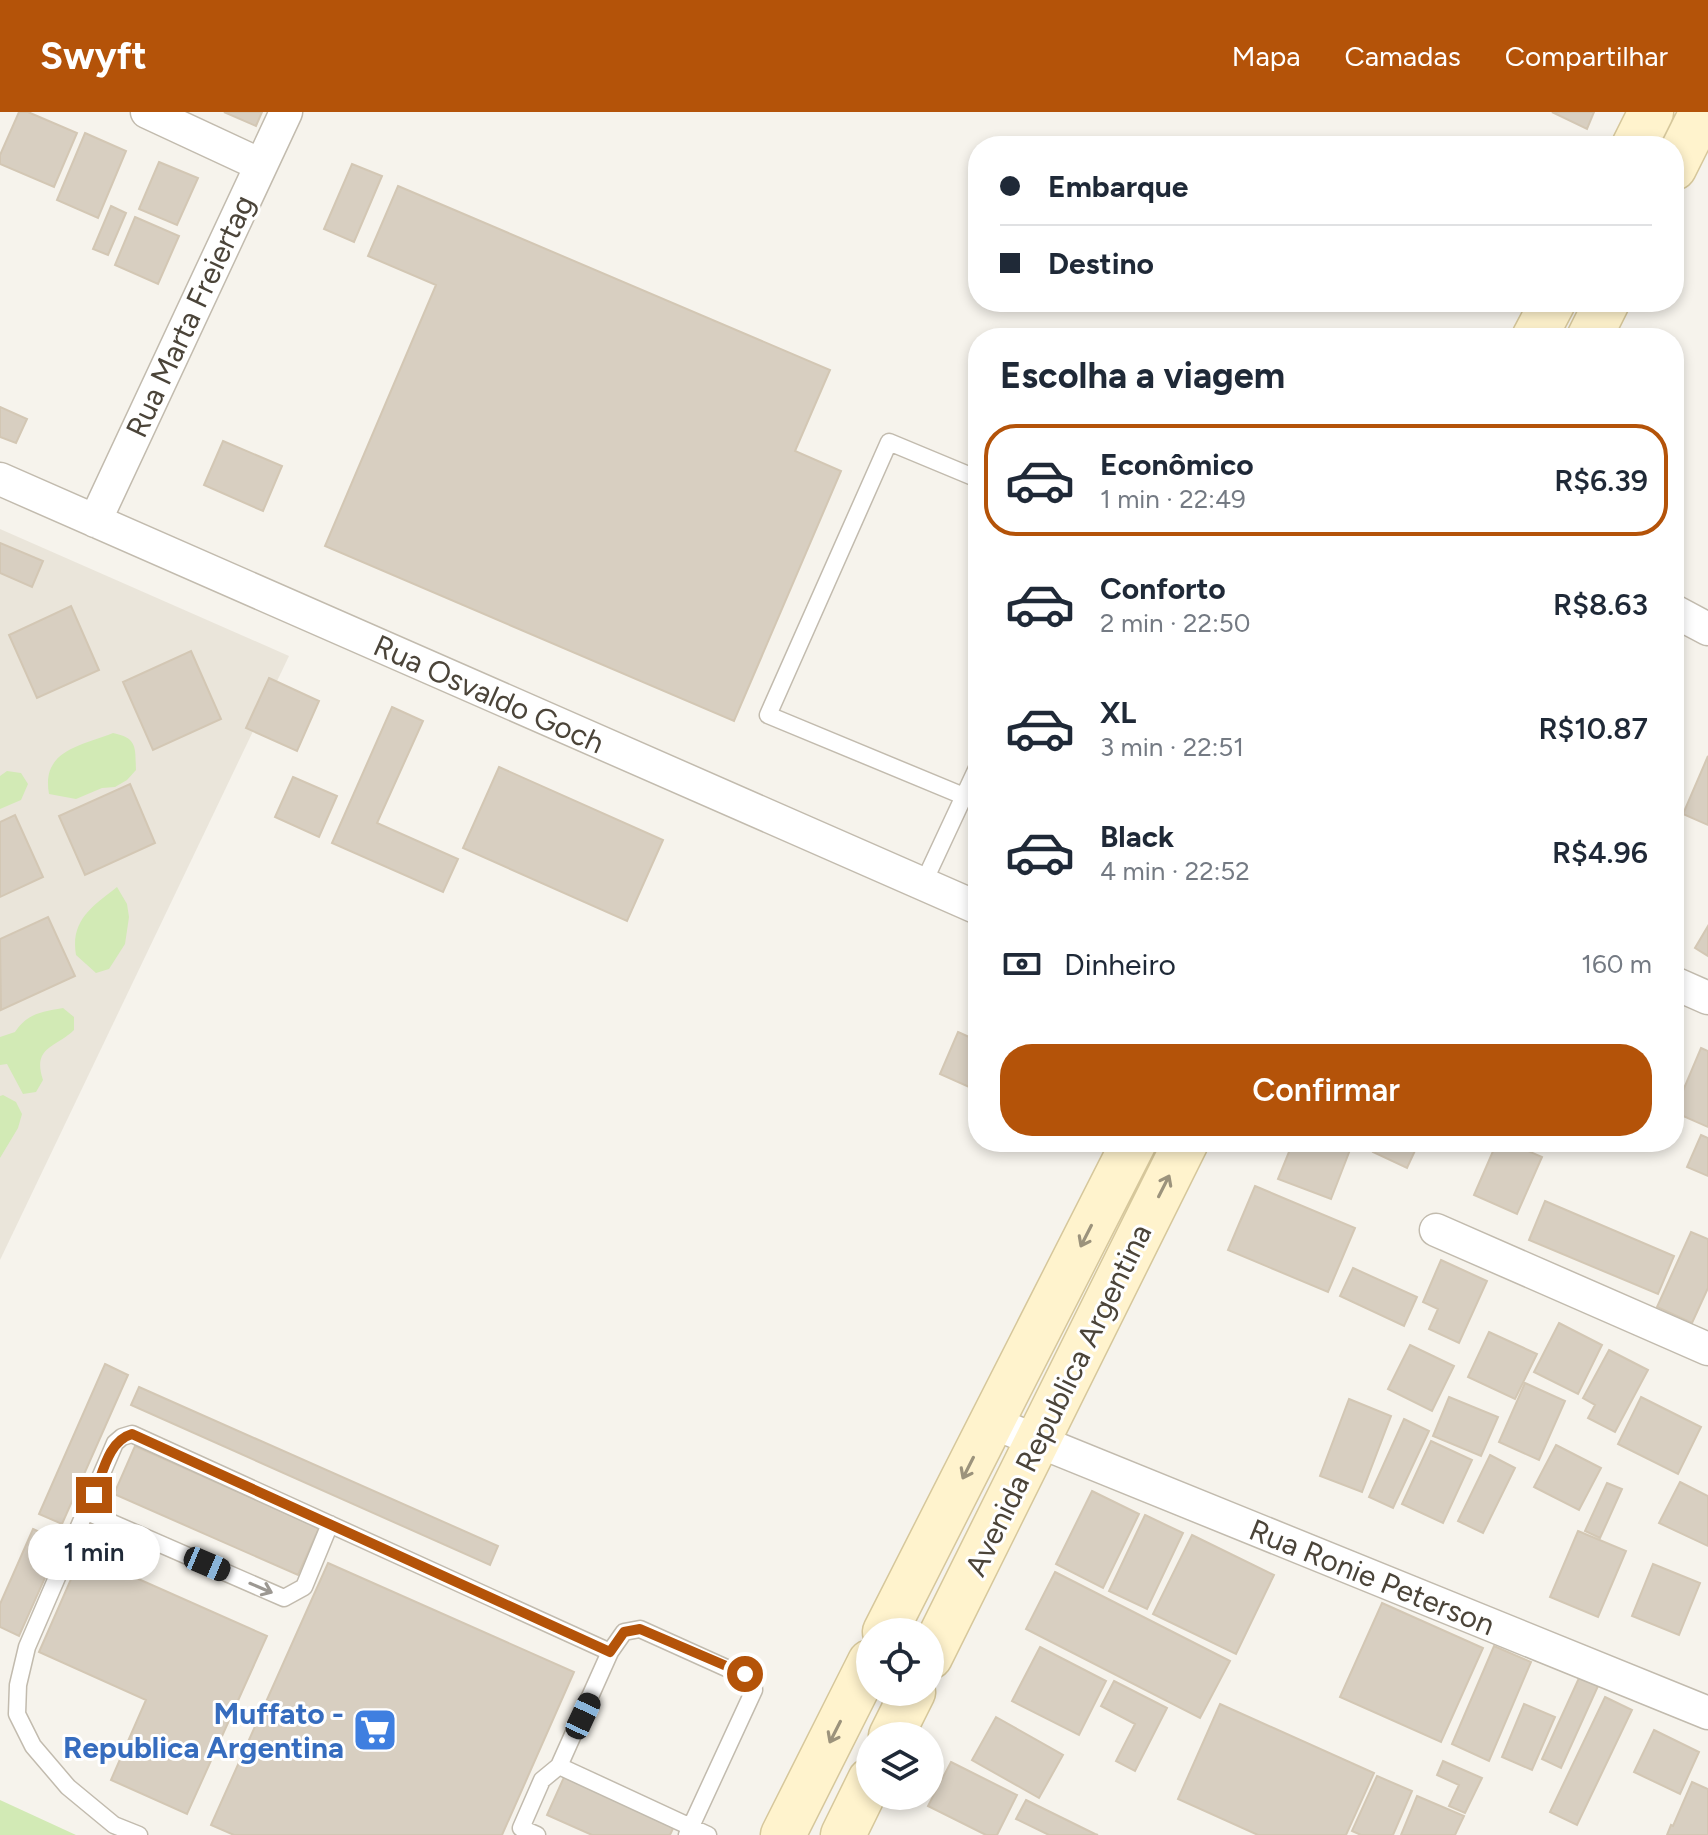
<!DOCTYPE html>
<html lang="pt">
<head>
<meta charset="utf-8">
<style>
  body { margin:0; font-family:Figtree,sans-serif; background:#f6f6f7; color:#1f2937; height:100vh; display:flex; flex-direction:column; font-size:30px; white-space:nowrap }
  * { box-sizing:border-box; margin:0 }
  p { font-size:26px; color:#747a83 }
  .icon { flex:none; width:44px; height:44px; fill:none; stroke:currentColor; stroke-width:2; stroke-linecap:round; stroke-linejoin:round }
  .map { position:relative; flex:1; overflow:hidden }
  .sheet { position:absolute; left:968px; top:216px; width:716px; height:824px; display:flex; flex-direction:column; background:#fff; border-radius:32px; box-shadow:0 4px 12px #0003 }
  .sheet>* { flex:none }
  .top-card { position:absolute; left:968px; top:24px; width:716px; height:176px; border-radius:32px; box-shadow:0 4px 12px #0003; display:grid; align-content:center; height:176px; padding:0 32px; background:#fff }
  .fabs { position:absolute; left:856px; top:1506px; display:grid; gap:16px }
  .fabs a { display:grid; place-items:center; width:88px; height:88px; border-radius:50%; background:#fff; box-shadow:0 4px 12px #0003; font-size:40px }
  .end { position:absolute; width:36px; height:36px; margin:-18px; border:10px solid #b45309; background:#fff; box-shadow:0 0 0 4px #fff }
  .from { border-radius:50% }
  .bubble { position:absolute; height:56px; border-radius:28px; background:#fff; box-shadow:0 4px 12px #0003; font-size:26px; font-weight:600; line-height:56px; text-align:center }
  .car { position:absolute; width:24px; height:48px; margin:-24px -12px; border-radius:10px; box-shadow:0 0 6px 2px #0007; background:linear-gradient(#222 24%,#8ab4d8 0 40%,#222 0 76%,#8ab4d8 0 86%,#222 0) }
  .top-card b { display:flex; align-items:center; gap:28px; height:76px; font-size:30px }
  .top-card b+b { border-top:2px solid #e0e1e3 }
  .top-card i { width:20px; height:20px; background:#1f2937 }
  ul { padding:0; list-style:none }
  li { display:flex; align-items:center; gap:24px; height:112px; margin:0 16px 12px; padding:0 16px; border:4px solid transparent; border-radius:32px }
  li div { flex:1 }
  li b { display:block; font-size:30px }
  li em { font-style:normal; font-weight:600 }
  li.selected { border-color:#b45309 }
  li>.icon { width:72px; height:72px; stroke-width:1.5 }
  h2 { padding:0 32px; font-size:36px; line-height:96px }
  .pay { display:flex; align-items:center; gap:20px; height:88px; padding:0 32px; font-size:30px }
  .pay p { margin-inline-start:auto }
  .primary-button { display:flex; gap:16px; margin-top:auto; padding:16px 32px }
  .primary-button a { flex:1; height:92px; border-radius:32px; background:#b45309; color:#fff; font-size:32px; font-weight:600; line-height:92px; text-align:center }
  header { display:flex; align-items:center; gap:48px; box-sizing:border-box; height:112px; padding:0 40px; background:#b45309; color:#fff }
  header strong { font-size:38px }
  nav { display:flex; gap:44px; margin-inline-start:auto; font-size:28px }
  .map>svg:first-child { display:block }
  .residential { fill:#eae5da }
  .green { fill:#d2eab5 }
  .building { fill:#d8cfc1; stroke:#d3c7b4; stroke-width:2 }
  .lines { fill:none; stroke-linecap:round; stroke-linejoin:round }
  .lane-casing { stroke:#c2bbae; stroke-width:19 }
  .street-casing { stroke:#c2bbae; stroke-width:35 }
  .secondary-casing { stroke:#d6c79b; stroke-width:47 }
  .lane { stroke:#fff; stroke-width:16 }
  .street { stroke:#fff; stroke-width:32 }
  .secondary { stroke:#fff3cd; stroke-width:44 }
  .oneway { stroke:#9c937c }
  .oneway2 { stroke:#9c9892 }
  .route { stroke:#b45309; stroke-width:10 }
  .labels { text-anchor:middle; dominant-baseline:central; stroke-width:6; stroke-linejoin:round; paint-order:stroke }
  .street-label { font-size:30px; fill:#4b4439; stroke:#fff }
  .shop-label { font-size:30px; font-weight:bold; fill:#366cbe; stroke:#fff; text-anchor:end }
</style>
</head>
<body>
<header>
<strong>Swyft</strong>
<nav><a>Mapa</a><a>Camadas</a><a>Compartilhar</a></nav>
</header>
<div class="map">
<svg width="1708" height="1723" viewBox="0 0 1708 1723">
  <rect width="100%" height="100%" fill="#f6f3ec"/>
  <!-- residential -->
  <path class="residential" d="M0 417 289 544 0 1148Z"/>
  <!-- green -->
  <path class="green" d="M113 621C138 626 135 636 136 658L127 668 115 675 102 676 76 687 49 682C41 638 81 634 113 621Z
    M7 659 21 661 28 672 21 688 0 697V664Z
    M117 775 127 792 129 805 125 832 109 857 96 861 76 843C70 808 93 794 117 775Z
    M63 896 74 905V918C55 936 32 935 43 968L36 980 23 982 7 952 0 953V925L15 920C28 901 41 900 63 896Z
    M3 983 16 990 22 1002 18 1016 0 1046V984Z
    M0 1688 76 1723H0Z"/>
  <!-- building -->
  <path class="building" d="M19 0H28L77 21 54 75 0 52V43Z
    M224 0H262L256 14Z
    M1552 0H1594L1587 17Z
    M85 21 126 39 98 106 57 88Z
    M159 50 198 66 177 113 139 97Z
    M352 52 382 64 354 130 324 117Z
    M398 74 830 258 795 339 841 359 734 609 325 434 436 173 368 144Z
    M111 94 126 101 108 143 93 137Z
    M135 105 179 124 158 172 115 153Z
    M0 295 27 307 16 331 0 325Z
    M223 329 282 354 263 399 204 373Z
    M0 431 43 449 32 475 0 461Z
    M71 494 99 558 37 586 9 523Z
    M191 539 221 607 153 638 123 570Z
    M269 566 319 589 297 639 246 616Z
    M392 595 423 609 377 711 458 747 443 780 332 731Z
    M1708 644V713L1683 702Z
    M499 655 663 728 627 809 463 736Z
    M293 665 337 684 319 725 275 705Z
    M130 672 155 731 85 763 59 704Z
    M15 703 43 765 0 785V710Z
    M48 805 75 864 1 898 0 827Z
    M1708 814V844L1695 836Z
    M958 920 978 929V979L940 962Z
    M1701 936 1708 939V1015L1674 1000Z
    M1701 1023 1708 1026V1064L1687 1055Z
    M1293 1030H1353L1331 1087 1278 1067Z
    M1377 1030H1419L1407 1056 1373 1040Z
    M1497 1030H1507L1542 1045 1517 1102 1474 1083Z
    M1255 1074 1355 1116 1328 1180 1228 1138Z
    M1545 1089 1674 1144 1658 1182 1529 1128Z
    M1691 1120 1708 1127V1176L1692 1211 1657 1195Z
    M1441 1148 1487 1169 1459 1231 1429 1217 1438 1197 1423 1190Z
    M1353 1156 1417 1185 1404 1214 1340 1184Z
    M1559 1211 1602 1233 1578 1282 1534 1260Z
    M1489 1220 1537 1242 1515 1287 1468 1265Z
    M1410 1233 1454 1254 1432 1299 1388 1277Z
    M1609 1238 1648 1258 1615 1320 1588 1306 1595 1293 1583 1286Z
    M105 1252 128 1263 62 1412 39 1402Z
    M1525 1271 1565 1289 1539 1348 1499 1330Z
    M139 1275 498 1434 490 1453 131 1293Z
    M1449 1285 1498 1305 1481 1344 1433 1324Z
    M1641 1285 1701 1315 1678 1362 1618 1332Z
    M1349 1287 1391 1304 1362 1380 1320 1364Z
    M1404 1307 1429 1319 1393 1396 1369 1385Z
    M1431 1329 1472 1348 1443 1411 1402 1392Z
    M1556 1333 1601 1356 1579 1398 1534 1375Z
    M135 1334 319 1416 298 1463 114 1382Z
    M1490 1343 1515 1356 1483 1421 1458 1409Z
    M1680 1370 1708 1384V1434L1659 1411Z
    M1607 1371 1622 1377 1600 1426 1585 1419Z
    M1092 1379 1139 1402 1103 1476 1056 1452Z
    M1145 1403 1183 1421 1147 1497 1109 1479Z
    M33 1417 61 1430 19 1524 0 1515V1492Z
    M1578 1419 1626 1439 1598 1505 1550 1485Z
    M1192 1423 1274 1463 1236 1542 1153 1502Z
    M82 1442 267 1524 187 1702 111 1668 146 1588 39 1540Z
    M328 1451 574 1560 502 1723H234L211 1713Z
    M1653 1452 1700 1471 1679 1523 1632 1504Z
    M1055 1460 1230 1549 1200 1606 1026 1517Z
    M1382 1491 1483 1536 1441 1630 1340 1585Z
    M1494 1534 1531 1550 1489 1649 1452 1632Z
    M1040 1535 1106 1569 1079 1623 1012 1589Z
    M1584 1555 1603 1563 1561 1656 1542 1647Z
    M1114 1569 1167 1596 1135 1659 1116 1649 1135 1612 1101 1594Z
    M1605 1585 1632 1598 1577 1713 1550 1700Z
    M1220 1592 1374 1661 1346 1723H1258L1178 1687Z
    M1524 1592 1555 1605 1532 1658 1502 1645Z
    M996 1605 1063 1643 1039 1686 972 1648Z
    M1654 1618 1699 1640 1680 1682 1634 1660Z
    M1443 1649 1482 1666 1465 1701 1449 1694 1459 1673 1437 1663Z
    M951 1650 1017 1683 997 1723H986L928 1694Z
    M565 1663 675 1712 670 1723H592L547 1703Z
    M1377 1664 1412 1679 1393 1723H1361L1352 1719Z
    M1692 1670 1708 1677V1723H1667L1671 1713 1673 1714Z
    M1417 1684 1464 1704 1455 1723H1401Z
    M1026 1688 1095 1722 1098 1723H1049L1016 1707Z"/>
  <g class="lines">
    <!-- lane casing -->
    <g class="lane-casing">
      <path id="lane" d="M978 367 889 330 768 603 978 690
        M923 772 978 654
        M87 1400 284 1486 304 1475 330 1412
        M610 1540 624 1520 640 1517 753 1568 754 1578 687 1723
        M559 1654 708 1723
        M139 1723 114 1713 68 1675 33 1634 17 1602 18 1573 27 1535 115 1331 122 1325 132 1322 610 1540 559 1654 542 1668 521 1716 537 1723"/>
    </g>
    <!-- street casing -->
    <g class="street-casing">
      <path id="street" d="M147 0 261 53
        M0 367 978 796
        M95 409 286 0
        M1674 499 1708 517
        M1674 871 1708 886
        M1436 1118 1708 1237
        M991 1310 1708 1601"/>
    </g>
    <!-- secondary casing -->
    <g class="secondary-casing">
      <path id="secondary" d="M1634 34 1651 0
        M1674 56 1702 0
        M1534 226 1553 190
        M1589 226 1607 190
        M885 1520 1134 1030
        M930 1545 1186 1030
        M891 1624 913 1580
        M783 1723 870 1550
        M843 1723 870 1668"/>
    </g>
    <!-- lane -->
    <use href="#lane" class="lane"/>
    <!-- street -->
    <use href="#street" class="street"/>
    <!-- secondary -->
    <use href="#secondary" class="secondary"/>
  </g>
  <!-- one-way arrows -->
  <defs><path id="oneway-shaft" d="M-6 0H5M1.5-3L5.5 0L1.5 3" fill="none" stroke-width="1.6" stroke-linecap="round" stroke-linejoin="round" transform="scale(2)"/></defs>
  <g class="oneway">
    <use href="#oneway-shaft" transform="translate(1164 1074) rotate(-63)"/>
    <use href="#oneway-shaft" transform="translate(1086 1124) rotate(117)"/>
    <use href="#oneway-shaft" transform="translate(968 1356) rotate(117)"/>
    <use href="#oneway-shaft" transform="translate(835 1620) rotate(117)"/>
  </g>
  <use class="oneway2" href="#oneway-shaft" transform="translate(261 1476) rotate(23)"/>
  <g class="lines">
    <!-- route -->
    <path class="route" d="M94 1383C103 1361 108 1329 132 1322L610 1540 624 1520 640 1517 745 1562"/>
  </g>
  <!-- icons -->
  <defs>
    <g id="supermarket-square" transform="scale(2.3)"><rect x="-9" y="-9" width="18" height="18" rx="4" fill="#3f7fe0" stroke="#fff"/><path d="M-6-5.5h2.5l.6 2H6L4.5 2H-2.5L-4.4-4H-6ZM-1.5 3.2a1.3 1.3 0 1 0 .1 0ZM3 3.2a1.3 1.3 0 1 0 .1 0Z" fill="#fff"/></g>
  </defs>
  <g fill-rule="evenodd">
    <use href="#supermarket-square" x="375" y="1618"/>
  </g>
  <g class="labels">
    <!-- street labels -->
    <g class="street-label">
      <text transform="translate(190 204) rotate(-65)">Rua Marta Freiertag</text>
      <text transform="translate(489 582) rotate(24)">Rua Osvaldo Goch</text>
      <text transform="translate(1058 1288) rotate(-64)">Avenida Republica Argentina</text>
      <text transform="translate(1372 1465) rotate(22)">Rua Ronie Peterson</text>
    </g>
    <!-- shop labels -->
    <g class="shop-label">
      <text x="344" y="1601">Muffato -<tspan x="344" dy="34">Republica Argentina</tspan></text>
    </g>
  </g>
</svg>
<div class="fabs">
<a><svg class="icon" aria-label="locate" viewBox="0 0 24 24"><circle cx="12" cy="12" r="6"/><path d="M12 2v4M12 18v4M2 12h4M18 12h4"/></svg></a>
<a><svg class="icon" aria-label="layers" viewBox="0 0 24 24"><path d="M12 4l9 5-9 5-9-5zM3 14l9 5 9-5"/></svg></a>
</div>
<i class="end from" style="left:745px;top:1562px"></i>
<i class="end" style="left:94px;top:1383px"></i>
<div class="bubble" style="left:28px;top:1412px;width:132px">1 min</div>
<i class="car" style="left:207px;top:1452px;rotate:113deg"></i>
<i class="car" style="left:583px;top:1604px;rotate:25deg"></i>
<div class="top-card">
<b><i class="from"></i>Embarque</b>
<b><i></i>Destino</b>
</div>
<section class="sheet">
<h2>Escolha a viagem</h2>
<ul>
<li class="selected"><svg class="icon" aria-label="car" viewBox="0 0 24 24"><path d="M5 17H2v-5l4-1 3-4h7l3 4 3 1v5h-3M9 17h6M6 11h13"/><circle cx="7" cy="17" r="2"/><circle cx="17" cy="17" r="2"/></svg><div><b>Econômico</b><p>1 min · 22:49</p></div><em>R$6.39</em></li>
<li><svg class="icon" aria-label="car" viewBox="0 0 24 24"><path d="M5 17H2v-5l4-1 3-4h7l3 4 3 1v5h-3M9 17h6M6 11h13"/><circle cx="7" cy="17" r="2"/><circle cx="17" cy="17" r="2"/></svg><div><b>Conforto</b><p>2 min · 22:50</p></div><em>R$8.63</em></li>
<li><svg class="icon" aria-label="car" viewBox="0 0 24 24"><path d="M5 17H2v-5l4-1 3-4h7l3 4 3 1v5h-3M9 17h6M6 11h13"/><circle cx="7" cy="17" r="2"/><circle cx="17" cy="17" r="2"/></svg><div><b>XL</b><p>3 min · 22:51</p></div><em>R$10.87</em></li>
<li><svg class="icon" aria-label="car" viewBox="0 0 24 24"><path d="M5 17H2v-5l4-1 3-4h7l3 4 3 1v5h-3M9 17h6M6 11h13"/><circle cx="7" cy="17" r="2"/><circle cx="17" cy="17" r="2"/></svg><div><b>Black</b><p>4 min · 22:52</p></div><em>R$4.96</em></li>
</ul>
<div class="pay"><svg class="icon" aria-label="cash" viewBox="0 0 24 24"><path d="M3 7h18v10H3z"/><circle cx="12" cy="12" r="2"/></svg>Dinheiro<p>160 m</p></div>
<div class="primary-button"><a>Confirmar</a></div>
</section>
</div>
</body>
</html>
